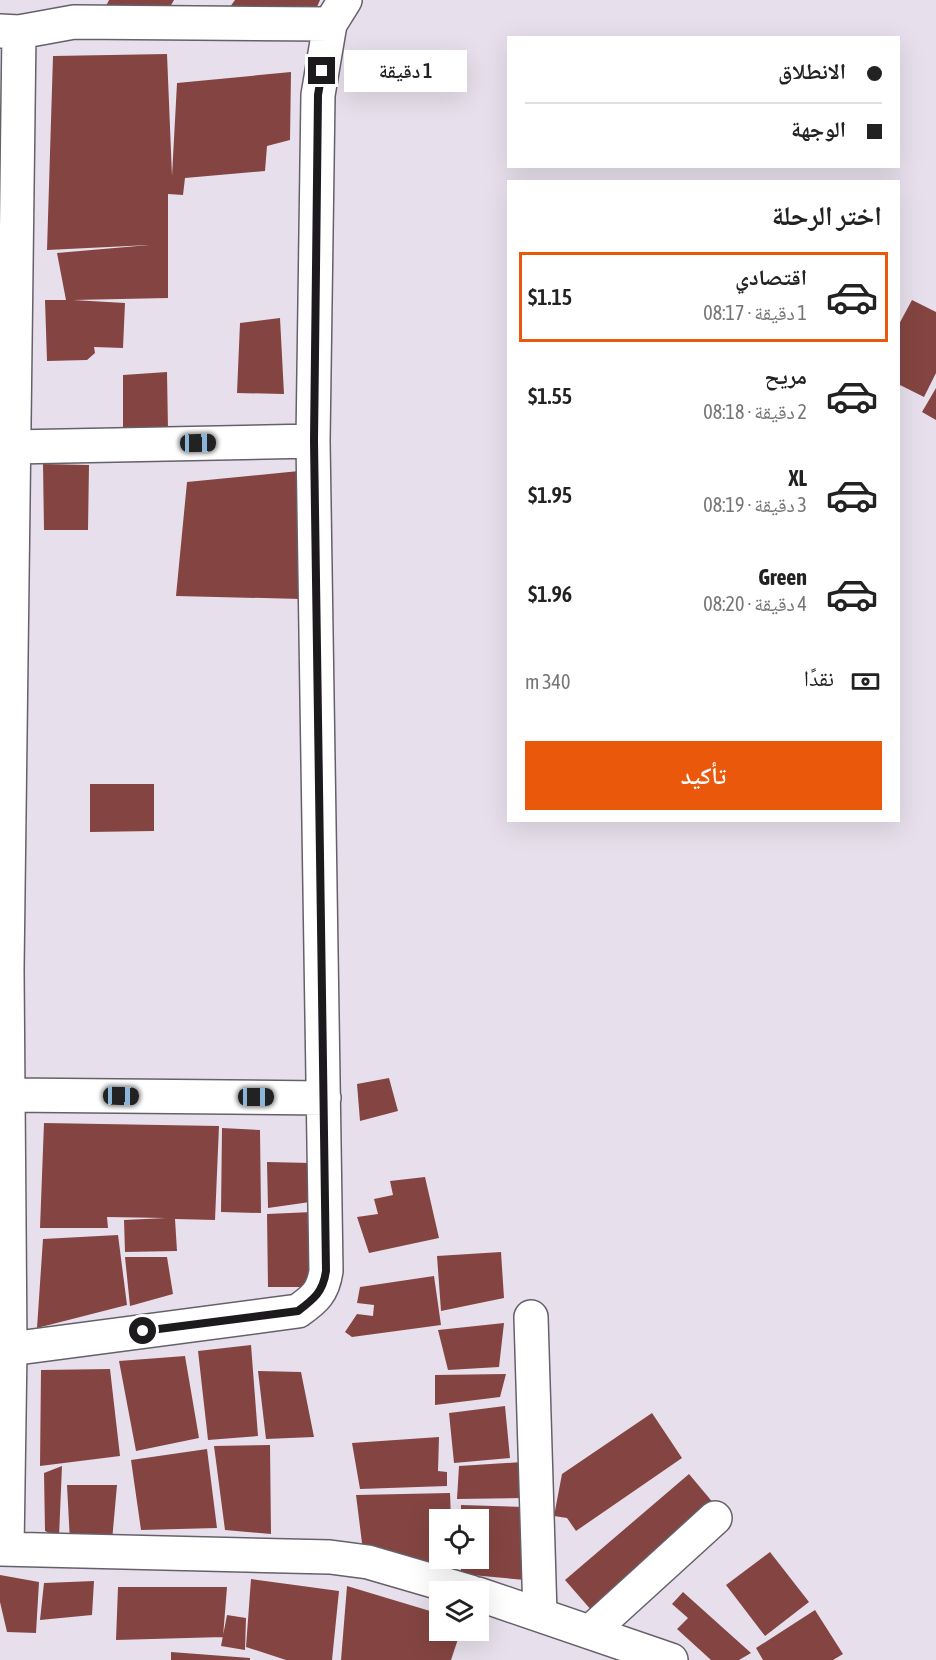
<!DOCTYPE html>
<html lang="ar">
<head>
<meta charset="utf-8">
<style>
  body { margin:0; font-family:"Asap Condensed","Noto Naskh Arabic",sans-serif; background:#f6f6f6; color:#222; direction:rtl; height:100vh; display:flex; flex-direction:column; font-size:22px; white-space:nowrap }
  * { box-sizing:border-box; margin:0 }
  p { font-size:20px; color:#767676 }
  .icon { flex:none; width:33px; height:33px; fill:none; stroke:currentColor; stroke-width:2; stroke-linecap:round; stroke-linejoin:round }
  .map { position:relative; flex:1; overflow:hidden; direction:ltr }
  .side { position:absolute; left:507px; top:180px; width:393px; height:642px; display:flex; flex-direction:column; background:#fff; border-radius:0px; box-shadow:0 6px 24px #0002; direction:rtl }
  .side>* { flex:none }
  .top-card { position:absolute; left:507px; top:36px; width:393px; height:132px; border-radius:0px; box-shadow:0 6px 24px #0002; direction:rtl; display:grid; align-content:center; height:132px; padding:0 18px; background:#fff }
  .buttons { position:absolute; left:429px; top:1509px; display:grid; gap:12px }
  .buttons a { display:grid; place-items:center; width:60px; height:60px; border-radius:0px; background:#fff; box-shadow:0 6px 24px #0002; font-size:30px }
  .end { position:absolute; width:27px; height:27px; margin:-14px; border:8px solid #1d1a1e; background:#fff; box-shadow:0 0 0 3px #fff }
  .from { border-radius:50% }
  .bubble { position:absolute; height:42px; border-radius:0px; background:#fff; box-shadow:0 6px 24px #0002; font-size:20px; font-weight:600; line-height:42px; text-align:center; direction:rtl }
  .car { position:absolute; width:18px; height:36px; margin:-18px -9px; border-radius:8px; box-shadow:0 0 4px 2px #0007; background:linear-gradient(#222 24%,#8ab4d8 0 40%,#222 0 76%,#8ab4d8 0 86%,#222 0) }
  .top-card b { display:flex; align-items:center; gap:21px; height:57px; font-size:22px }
  .top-card b+b { border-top:2px solid #e0e0e0 }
  .top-card i { width:15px; height:15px; background:#222 }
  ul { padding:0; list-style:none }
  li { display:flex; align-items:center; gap:18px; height:90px; margin:0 12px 9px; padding:0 6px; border:3px solid transparent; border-radius:0px }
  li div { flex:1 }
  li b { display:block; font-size:22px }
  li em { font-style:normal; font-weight:600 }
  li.selected { border-color:#ea580c }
  li>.icon { width:54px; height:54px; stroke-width:1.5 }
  h2 { padding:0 18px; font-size:27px; line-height:72px }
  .pay { display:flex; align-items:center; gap:15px; height:66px; padding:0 18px; font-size:22px }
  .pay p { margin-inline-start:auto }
  .cta { display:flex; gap:12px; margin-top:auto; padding:12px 18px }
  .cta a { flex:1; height:69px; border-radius:0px; background:#ea580c; color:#fff; font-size:24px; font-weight:600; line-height:69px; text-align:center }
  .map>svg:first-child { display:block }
  .building { fill:#844542 }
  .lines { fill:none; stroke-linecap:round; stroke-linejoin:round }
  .minor-casing { stroke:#66606a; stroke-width:36 }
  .minor { stroke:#fff; stroke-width:33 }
  .route { stroke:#1d1a1e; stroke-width:8 }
</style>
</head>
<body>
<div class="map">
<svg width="936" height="1660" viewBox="0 0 936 1660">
  <rect width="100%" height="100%" fill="#e7e0ec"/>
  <!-- building -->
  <path class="building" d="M109 0H174L165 16 104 10Z
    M235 0H320L314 14H225Z
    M167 54 172 176 177 83 291 72 290 140 267 146 265 171 185 178 183 195 168 194V298L73 300 125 303 123 348 94 347 95 353 87 360 47 361 45 300H66L57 253 149 245 47 250 53 56Z
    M912 300 936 312V373L924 397 898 384V326Z
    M280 318 284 394 237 393 240 323Z
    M167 372 168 430H123V375Z
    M936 388V420L922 412Z
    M43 464 89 465 88 530H44Z
    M299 471 301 599 176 596 187 482Z
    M90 784H154V831L90 832Z
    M389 1078 398 1111 360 1121 357 1084Z
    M44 1123 219 1126 215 1220 175 1219 177 1251 125 1252 124 1220 166 1218 107 1217 108 1228H40Z
    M222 1128 260 1130 261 1213 221 1212Z
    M267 1162 312 1163 310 1202 268 1208Z
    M425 1177 439 1238 369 1253 357 1217 378 1214 374 1199 393 1195 390 1181Z
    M312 1212 313 1287H268L267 1214Z
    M118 1235 127 1305 37 1328 43 1239Z
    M501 1252 504 1298 441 1311 437 1256Z
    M125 1257H167L173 1294 130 1306Z
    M434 1276 441 1325 352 1337 345 1332 357 1314 373 1316 374 1305 357 1303 360 1287Z
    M504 1323 499 1367 448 1370 438 1330Z
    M251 1345 258 1436 208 1440 198 1351Z
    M185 1356 199 1438 136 1451 119 1361Z
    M110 1369 120 1456 40 1466 41 1370Z
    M258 1371 301 1372 314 1437 266 1439Z
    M506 1374 500 1397 435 1405V1375Z
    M505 1406 510 1458 454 1463 449 1413Z
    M652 1413 682 1458 576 1531 567 1518 554 1516 562 1474Z
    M439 1437 438 1471 447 1472V1486L360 1489 352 1443Z
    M270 1445 271 1534 225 1530 214 1446Z
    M207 1449 217 1528 141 1530 131 1460Z
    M522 1462 524 1498 457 1499 459 1466Z
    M62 1466 59 1537 45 1531 44 1473Z
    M689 1474 715 1505 592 1611 565 1580Z
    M67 1485H117L112 1541 70 1542Z
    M450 1493 451 1520H440V1558H452V1567L363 1551 356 1495Z
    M461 1505 525 1507V1580L461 1574V1558H478V1520H461Z
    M770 1552 809 1602 765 1636 726 1585Z
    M0 1575 39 1582 36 1633 7 1632 0 1602Z
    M251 1579 339 1591 332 1660H286L246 1647Z
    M94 1581 92 1615 40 1620 44 1583Z
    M347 1586 440 1614V1630H461L451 1660H341Z
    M118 1587H227L223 1637 116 1640Z
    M683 1592 751 1653 739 1660H711L677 1629 688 1618 672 1604Z
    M815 1610 843 1654 833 1660H763L756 1648Z
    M227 1615 246 1618 245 1650 221 1646Z
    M171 1652 250 1658V1660H171Z"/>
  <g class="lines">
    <!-- minor casing -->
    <g class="minor-casing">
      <path id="minor" d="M0 31 19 32 74 22 330 24
        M13 447 313 441
        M8 1095 324 1098
        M531 1317 540 1614
        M10 1349 298 1311C315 1299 323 1292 326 1271L313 441 318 95 330 24 345 0
        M0 1549 330 1557 368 1562 471 1592
        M7 1549 10 1349 7 970 19 32
        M478 1594 671 1660
        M591 1631 715 1518"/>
    </g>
    <!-- minor -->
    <use href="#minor" class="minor"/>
  </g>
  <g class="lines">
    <!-- route -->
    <path class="route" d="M143 1331 298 1311C314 1299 323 1292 326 1271L314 441 318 95 322 71"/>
  </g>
</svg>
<div class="buttons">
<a><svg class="icon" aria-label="locate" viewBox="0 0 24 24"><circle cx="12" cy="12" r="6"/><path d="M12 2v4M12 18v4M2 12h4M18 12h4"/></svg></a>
<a><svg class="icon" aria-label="layers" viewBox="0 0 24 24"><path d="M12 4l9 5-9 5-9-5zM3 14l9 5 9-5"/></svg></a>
</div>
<i class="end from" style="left:143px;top:1331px"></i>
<i class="end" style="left:322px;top:71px"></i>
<div class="bubble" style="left:344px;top:50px;width:123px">1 دقيقة</div>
<i class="car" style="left:198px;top:443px;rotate:89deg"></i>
<i class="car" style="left:121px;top:1096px;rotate:91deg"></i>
<i class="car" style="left:256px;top:1097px;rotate:90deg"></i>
<div class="top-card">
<b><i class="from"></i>الانطلاق</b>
<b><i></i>الوجهة</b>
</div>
<section class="side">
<h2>اختر الرحلة</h2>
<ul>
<li class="selected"><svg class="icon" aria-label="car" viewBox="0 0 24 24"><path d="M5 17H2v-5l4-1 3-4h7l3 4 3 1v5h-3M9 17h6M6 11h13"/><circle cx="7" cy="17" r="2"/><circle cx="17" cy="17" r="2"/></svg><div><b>اقتصادي</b><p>1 دقيقة · 08:17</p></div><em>$1.15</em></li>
<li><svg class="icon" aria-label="car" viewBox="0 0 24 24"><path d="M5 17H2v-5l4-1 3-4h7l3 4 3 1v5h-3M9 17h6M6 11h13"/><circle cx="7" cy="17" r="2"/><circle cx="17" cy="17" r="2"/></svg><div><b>مريح</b><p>2 دقيقة · 08:18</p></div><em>$1.55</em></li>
<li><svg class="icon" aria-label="car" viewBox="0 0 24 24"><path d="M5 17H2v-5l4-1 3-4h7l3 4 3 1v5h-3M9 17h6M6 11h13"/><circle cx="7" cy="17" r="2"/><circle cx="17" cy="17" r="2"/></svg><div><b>XL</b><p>3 دقيقة · 08:19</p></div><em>$1.95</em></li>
<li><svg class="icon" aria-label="car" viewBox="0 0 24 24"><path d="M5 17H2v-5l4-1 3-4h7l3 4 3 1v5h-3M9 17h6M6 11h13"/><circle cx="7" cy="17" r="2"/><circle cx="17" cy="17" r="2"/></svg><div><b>Green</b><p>4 دقيقة · 08:20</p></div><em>$1.96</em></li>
</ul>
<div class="pay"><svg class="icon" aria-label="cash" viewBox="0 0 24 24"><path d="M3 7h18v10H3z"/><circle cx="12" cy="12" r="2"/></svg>نقدًا<p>340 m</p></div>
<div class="cta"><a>تأكيد</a></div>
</section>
</div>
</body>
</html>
